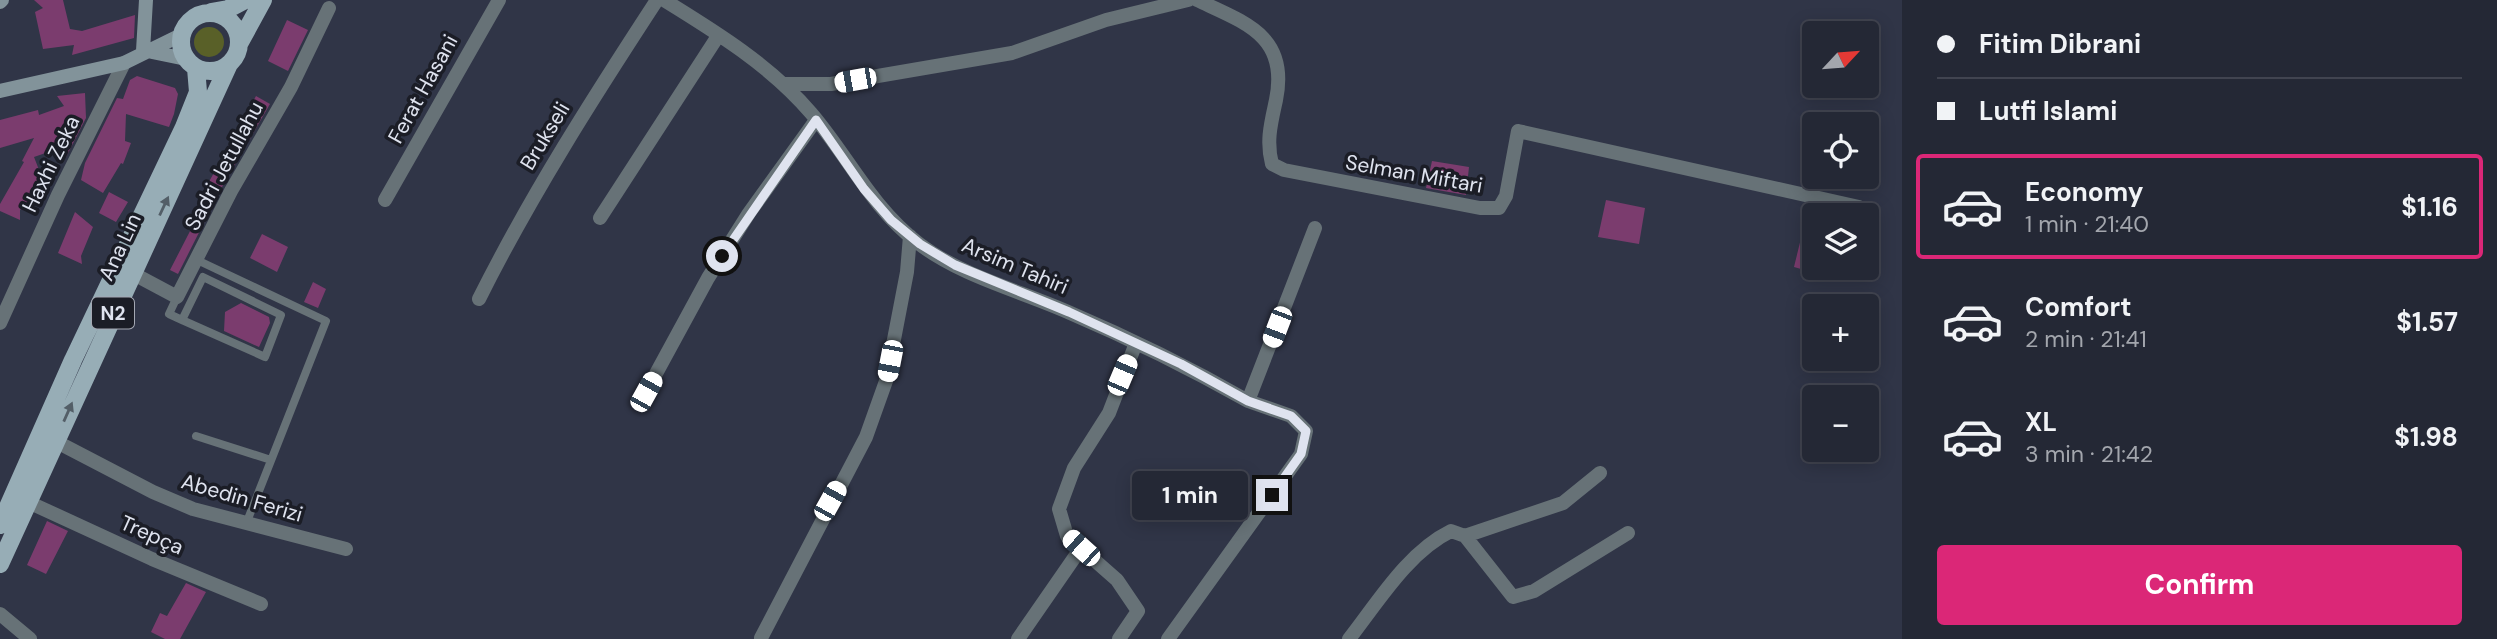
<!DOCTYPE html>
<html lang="en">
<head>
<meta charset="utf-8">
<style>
  body { margin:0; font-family:"DM Sans",sans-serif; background:#303441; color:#f1f3f6; height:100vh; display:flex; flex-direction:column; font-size:26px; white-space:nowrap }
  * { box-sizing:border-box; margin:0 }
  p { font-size:23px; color:#a3a6ad }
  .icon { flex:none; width:38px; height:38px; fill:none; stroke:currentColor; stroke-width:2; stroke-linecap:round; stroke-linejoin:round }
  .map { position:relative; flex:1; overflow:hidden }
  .side { display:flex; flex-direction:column; background:#242835; width:595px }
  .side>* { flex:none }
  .banner { display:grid; align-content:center; height:154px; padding:0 35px; background:#242835 }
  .needle { width:46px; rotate:64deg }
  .controls { position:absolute; left:1802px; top:21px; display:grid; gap:14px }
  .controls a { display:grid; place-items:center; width:77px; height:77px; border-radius:7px; background:#242835; box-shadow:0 4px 18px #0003,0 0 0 2px #414450; font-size:35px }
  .end { position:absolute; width:32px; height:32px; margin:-16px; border:9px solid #dfe3ef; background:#111; box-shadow:0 0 0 4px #111 }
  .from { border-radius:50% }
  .bubble { position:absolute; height:49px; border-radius:7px; background:#242835; box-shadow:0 4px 18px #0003,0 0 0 2px #414450; font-size:23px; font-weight:700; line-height:49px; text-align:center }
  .car { position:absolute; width:21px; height:42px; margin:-21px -10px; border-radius:9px; box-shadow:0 0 5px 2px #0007; background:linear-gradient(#fff 24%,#345 0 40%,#fff 0 76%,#345 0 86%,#fff 0) }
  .banner b { display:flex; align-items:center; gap:24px; height:66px; font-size:26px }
  .banner b+b { border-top:2px solid #414450 }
  .banner i { width:18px; height:18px; background:#f1f3f6 }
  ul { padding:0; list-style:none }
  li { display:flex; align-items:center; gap:21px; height:105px; margin:0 14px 10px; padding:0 21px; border:4px solid transparent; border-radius:7px }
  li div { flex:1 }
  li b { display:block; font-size:26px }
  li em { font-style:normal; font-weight:700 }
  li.on { border-color:#db2777 }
  li>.icon { width:63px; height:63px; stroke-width:1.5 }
  .cta { display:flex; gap:14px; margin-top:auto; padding:14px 35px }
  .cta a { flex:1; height:80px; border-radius:7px; background:#db2777; color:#fff; font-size:28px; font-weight:700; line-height:80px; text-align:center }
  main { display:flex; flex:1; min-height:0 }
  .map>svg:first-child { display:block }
  .grass { fill:#596028 }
  .building { fill:#7b3c6e }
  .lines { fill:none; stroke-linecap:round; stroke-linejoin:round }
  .lane { stroke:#677277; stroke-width:8 }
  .street { stroke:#677277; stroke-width:14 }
  .secondary { stroke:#82939a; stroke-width:14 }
  .primary { stroke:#97adb6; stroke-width:18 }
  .oneway { fill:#535e67 }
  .route { stroke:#dfe3ef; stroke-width:9 }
  .labels { text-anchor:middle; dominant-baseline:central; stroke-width:7; stroke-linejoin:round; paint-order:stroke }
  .shield { fill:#1b1d26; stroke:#a4a8b3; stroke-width:2 }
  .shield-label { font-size:19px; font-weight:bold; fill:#dfe3ef }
  .street-label { font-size:21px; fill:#dfe3ef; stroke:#1b1d26 }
</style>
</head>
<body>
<main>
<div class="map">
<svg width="1902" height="639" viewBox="0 0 1902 639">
  <rect width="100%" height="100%" fill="#303547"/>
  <!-- grass -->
  <path class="grass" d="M194 42a15 15 0 1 1 30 0a15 15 0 1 1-30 0Z"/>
  <!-- building -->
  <path class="building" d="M34 0H63L70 29 82 31 135 15 134 38 72 55 74 45 43 49 35 12 43 8Z
    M287 20 308 30 288 71 268 61Z
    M137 76 175 88 178 94 174 114 169 127 126 114 125 141 131 143 123 164 121 163 103 193 81 180 85 163 117 98 123 99 130 80Z
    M85 93 86 118 66 157 61 155 60 148 34 157 41 175 29 200 20 210V220L0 211V204L24 162 22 161 34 138 0 148V120L38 110 39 115 64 106 57 96Z
    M256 96 270 104 222 187 178 274 170 270 205 202 199 200Z
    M1432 161 1469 167 1466 195 1426 188Z
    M109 192 128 202 116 222 99 213Z
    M1606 200 1645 208 1639 244 1598 237Z
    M75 212 93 227 81 256 82 264 58 253Z
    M1804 226 1815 229V273L1794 267Z
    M262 234 288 247 277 272 250 258Z
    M313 282 326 289 318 308 304 302Z
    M241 303 269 317 270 323 259 347 224 331 225 312Z
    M47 521 68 531 46 574 27 565Z
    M186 583 206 592 180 639H165L151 632 160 613 167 616Z"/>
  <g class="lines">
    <!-- lane -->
    <path class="lane" d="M197 260 326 321 246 524
      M177 297 169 314 182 320 203 277 281 315 265 357 182 320
      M196 436 271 460"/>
    <!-- street -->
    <path class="street" d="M664 0C716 32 771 66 811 113 848 156 871 207 918 243 961 276 1018 290 1068 312 1129 338 1190 368 1248 401L1315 228
      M1197 0C1246 23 1289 36 1276 100 1271 123 1266 141 1272 164L1284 170 1480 208H1499L1506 196 1518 131 1859 207
      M783 84H831L1012 53 1106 20 1188 0
      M385 200 499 0
      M600 218 718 36
      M132 273 177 297 231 191 291 87 329 8
      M479 299C531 195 593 98 657 0
      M0 323 58 195 124 63
      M646 392 708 278 749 213 816 120
      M55 441 153 492 193 509 346 549
      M28 502 152 559 261 604
      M1465 536 1563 503 1600 473
      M0 614 30 639
      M761 638 866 437 886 381 907 272 910 236
      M1018 639 1081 548
      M1119 639 1138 611 1117 580 1067 536 1059 509 1074 468 1109 413 1136 343
      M1168 639 1301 454 1306 431 1291 416 1248 401
      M1349 639C1378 602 1408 552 1451 531L1465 536 1513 597 1534 591 1628 533"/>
    <!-- secondary -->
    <path class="secondary" d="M0 2 2 0
      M143 51 146 0
      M152 52 186 59
      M0 91 124 63 181 35"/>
    <!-- primary -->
    <path class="primary" d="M211 12 228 9 245 0
      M181 42a29 29 0 1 1 58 0a29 29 0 1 1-58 0Z
      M239 44 263 0
      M0 525 73 360 184 127 198 92 196 68
      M0 564 229 64"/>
  </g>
  <!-- one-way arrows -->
  <defs><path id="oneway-solid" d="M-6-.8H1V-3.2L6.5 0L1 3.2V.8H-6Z" transform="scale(1.75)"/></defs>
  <g class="oneway">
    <use href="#oneway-solid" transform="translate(164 206) rotate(-65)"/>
    <use href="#oneway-solid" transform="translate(68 412) rotate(-66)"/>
  </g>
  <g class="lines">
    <!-- route -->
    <path class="route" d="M722 256 816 120 864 189 891 220 920 244 955 265 1069 312 1181 364 1248 401 1291 416 1306 431 1301 454 1272 495"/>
  </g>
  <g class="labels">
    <!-- shield labels -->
    <rect class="shield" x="92" y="297.5" width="42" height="31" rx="5"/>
    <g class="shield-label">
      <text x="113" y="313">N2</text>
    </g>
    <!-- street labels -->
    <g class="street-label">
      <text transform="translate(423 89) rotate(-61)">Ferat Hasani</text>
      <text transform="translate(545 136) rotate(-59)">Brukseli</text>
      <text transform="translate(51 164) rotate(-64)">Haxhi Zeka</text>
      <text transform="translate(224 166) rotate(-62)">Sadri Jetullahu</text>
      <text transform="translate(1414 174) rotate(10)">Selman Miftari</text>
      <text transform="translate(120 247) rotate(-65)">Ana Lin</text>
      <text transform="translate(1015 266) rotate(23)">Arsim Tahiri</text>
      <text transform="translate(242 498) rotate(16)">Abedin Ferizi</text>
      <text transform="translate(152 535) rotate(24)">Trepça</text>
    </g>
  </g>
</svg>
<div class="controls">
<a><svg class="needle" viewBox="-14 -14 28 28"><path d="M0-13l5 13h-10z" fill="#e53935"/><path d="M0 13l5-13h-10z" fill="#a3a6ad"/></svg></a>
<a><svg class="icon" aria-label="locate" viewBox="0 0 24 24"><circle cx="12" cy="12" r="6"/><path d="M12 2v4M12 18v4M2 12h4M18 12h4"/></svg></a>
<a><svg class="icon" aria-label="layers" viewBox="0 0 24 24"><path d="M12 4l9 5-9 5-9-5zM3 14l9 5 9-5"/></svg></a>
<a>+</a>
<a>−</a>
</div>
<i class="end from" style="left:722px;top:256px"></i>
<i class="end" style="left:1272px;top:495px"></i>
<div class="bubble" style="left:1132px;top:471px;width:116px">1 min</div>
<i class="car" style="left:855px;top:80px;rotate:260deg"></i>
<i class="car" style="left:1277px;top:327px;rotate:201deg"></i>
<i class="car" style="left:890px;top:361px;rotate:191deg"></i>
<i class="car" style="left:1122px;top:375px;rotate:23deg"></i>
<i class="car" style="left:646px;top:392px;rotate:29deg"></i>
<i class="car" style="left:830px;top:501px;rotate:29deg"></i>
<i class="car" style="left:1081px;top:548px;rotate:312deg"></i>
</div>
<section class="side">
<div class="banner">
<b><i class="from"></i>Fitim Dibrani</b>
<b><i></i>Lutfi Islami</b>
</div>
<ul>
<li class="on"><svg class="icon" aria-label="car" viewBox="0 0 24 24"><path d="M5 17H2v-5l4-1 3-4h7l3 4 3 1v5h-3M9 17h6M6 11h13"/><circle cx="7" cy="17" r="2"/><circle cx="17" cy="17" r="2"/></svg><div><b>Economy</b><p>1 min · 21:40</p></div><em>$1.16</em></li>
<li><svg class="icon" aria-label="car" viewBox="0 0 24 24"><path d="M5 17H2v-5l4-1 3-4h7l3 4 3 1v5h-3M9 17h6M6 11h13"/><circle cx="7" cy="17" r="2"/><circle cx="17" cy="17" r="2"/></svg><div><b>Comfort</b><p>2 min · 21:41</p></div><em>$1.57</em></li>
<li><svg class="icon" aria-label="car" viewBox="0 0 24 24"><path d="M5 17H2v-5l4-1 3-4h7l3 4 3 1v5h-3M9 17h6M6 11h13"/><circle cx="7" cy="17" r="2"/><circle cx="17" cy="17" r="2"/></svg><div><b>XL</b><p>3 min · 21:42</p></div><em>$1.98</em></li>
</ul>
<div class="cta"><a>Confirm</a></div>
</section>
</main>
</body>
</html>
